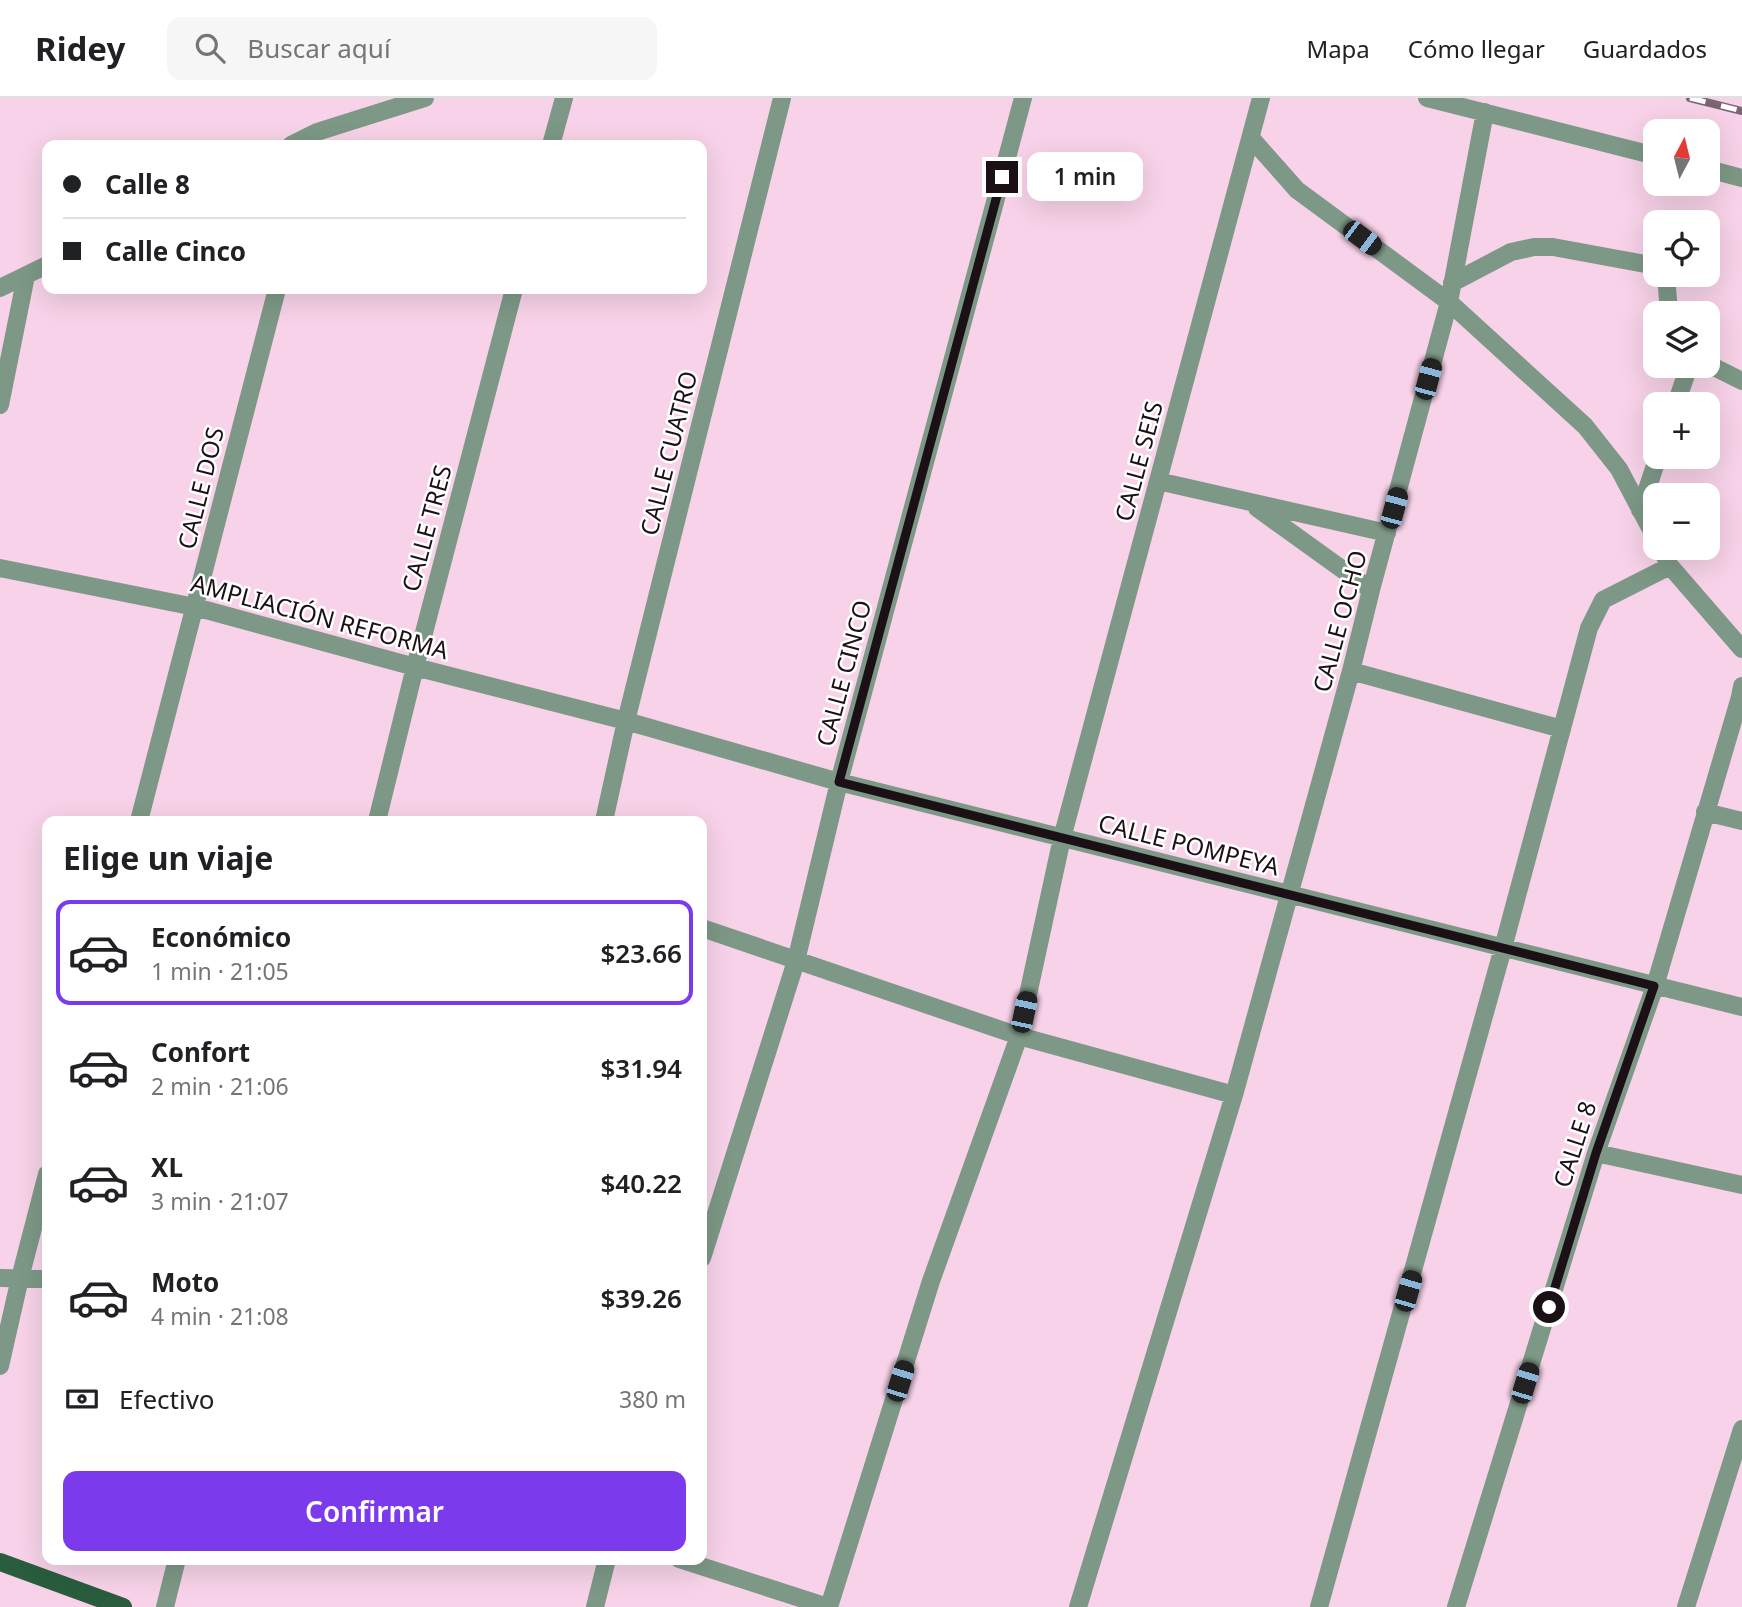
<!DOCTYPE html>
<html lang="es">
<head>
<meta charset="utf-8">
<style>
  body { margin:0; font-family:"Noto Sans",sans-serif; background:#f6f6f6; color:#202124; height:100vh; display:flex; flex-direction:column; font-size:26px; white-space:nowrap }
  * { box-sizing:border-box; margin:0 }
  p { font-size:23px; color:#757577 }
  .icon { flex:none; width:38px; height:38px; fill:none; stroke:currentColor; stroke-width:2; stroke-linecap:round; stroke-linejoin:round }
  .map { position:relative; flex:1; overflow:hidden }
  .sheet { position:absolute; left:42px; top:718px; width:665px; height:749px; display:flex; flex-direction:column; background:#fff; border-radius:14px; box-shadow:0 7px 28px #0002 }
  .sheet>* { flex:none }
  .top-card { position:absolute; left:42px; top:42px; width:665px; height:154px; border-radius:14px; box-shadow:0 7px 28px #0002; display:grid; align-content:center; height:154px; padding:0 21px; background:#fff }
  .needle { width:46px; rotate:7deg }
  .controls { position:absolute; left:1643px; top:21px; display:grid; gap:14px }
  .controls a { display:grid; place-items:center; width:77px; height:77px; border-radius:14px; background:#fff; box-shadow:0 7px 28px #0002; font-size:35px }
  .end { position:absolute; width:32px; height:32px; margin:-16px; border:9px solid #1c1017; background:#fff; box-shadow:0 0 0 4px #fff }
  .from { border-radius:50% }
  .bubble { position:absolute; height:49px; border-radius:14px; background:#fff; box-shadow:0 7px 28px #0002; font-size:23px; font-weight:600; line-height:49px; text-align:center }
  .car { position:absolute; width:21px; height:42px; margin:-21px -10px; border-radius:9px; box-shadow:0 0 5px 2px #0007; background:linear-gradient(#222 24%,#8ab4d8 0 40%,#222 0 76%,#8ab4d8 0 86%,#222 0) }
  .top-card b { display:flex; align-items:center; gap:24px; height:66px; font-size:26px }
  .top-card b+b { border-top:2px solid #e0e0e0 }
  .top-card i { width:18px; height:18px; background:#202124 }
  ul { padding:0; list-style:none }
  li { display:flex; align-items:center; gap:21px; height:105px; margin:0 14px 10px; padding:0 7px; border:4px solid transparent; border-radius:14px }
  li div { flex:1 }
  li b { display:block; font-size:26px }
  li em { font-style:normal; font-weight:600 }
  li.on { border-color:#7c3aed }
  li>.icon { width:63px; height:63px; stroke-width:1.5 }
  h2 { padding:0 21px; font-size:32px; line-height:84px }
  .pay { display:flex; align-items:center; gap:18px; height:77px; padding:0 21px; font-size:26px }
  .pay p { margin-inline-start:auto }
  .button { display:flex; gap:14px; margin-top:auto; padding:14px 21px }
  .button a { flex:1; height:80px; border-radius:14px; background:#7c3aed; color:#fff; font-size:28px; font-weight:600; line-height:80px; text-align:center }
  header { display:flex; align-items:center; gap:42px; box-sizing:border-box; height:98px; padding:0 35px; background:#fff; border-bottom:2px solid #e0e0e0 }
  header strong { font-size:33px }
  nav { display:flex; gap:38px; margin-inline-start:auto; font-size:24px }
  .search { width:490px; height:63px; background:#f6f6f6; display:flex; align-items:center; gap:18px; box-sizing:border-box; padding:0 24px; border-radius:14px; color:#757577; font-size:26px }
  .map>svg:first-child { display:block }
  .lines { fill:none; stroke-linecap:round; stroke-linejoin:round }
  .street { stroke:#7d9886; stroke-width:18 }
  .primary { stroke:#295d3e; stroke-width:18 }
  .rail-casing { stroke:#7c6573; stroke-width:8 }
  .rail { stroke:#fff; stroke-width:5; stroke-dasharray:16; stroke-linecap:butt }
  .route { stroke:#1c1017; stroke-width:9 }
  .labels { text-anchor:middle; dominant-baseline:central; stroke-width:5; stroke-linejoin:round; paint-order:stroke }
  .street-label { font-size:24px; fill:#1c1017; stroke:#fff }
</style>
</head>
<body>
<header>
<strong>Ridey</strong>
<div class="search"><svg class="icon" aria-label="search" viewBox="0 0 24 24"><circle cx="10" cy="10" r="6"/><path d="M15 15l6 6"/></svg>Buscar aquí</div>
<nav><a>Mapa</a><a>Cómo llegar</a><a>Guardados</a></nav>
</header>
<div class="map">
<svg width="1742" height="1509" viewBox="0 0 1742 1509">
  <rect width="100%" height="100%" fill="#f7d2e8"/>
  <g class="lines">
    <!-- street -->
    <path class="street" d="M1427 0 1656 58
      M1251 40 1297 92 1449 204 1585 328 1619 371 1656 441
      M291 47 317 34 425 0
      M551 47 564 0
      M1708 71 1742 80
      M1666 177 1669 215
      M1452 185 1511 154 1534 149H1553L1656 168
      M0 190 47 167
      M1708 266 1742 283
      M1676 306 1689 268
      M0 307 26 178
      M1158 383 1387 435
      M1257 410 1371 492
      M1640 412 1658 359
      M1660 450 1670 468 1742 551
      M0 470 195 509 415 569 626 623 839 684 1742 909
      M1351 573 1562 631
      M1705 714 1742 723
      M139 723 277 191
      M377 723 415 569 514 191
      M604 723 626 623 782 0
      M702 830 1019 938 1234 997
      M1596 1055 1742 1087
      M702 1160 796 863 839 684 1023 0
      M0 1180 47 1181
      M0 1268 20 1180 47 1076
      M679 1461 828 1509
      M165 1509 177 1461
      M595 1509 607 1461
      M829 1509 931 1183 1019 938 1062 740 1261 0
      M1078 1509 1234 997 1351 573 1371 492 1449 204 1485 14
      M1319 1509 1503 850 1589 530 1603 502 1670 468
      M1456 1509 1596 1055 1655 888 1740 599 1742 588
      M1686 1509 1742 1331"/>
    <!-- primary -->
    <path class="primary" d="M0 1464 123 1509"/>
    <!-- rail casing -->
    <g class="rail-casing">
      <path id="rail" d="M1690 0 1742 13"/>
    </g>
    <!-- rail -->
    <use href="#rail" class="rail"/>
  </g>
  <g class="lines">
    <!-- route -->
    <path class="route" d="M1002 79 839 684 1654 888 1596 1055 1549 1209"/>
  </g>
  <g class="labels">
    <!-- street labels -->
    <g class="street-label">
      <text transform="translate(668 355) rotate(-76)">CALLE CUATRO</text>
      <text transform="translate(1138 363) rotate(-75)">CALLE SEIS</text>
      <text transform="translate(200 390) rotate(-76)">CALLE DOS</text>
      <text transform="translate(426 430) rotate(-75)">CALLE TRES</text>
      <text transform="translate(320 518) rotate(15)">AMPLIACIÓN REFORMA</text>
      <text transform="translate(1339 523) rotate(-75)">CALLE OCHO</text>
      <text transform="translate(843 575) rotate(-75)">CALLE CINCO</text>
      <text transform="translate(1189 746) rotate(14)">CALLE POMPEYA</text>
      <text transform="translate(1574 1046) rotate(-72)">CALLE 8</text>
    </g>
  </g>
</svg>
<div class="controls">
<a><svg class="needle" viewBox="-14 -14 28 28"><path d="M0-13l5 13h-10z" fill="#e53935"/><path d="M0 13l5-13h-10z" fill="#757577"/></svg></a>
<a><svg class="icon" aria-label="locate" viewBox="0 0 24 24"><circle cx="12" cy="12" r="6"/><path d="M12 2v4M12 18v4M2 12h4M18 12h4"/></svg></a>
<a><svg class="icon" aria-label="layers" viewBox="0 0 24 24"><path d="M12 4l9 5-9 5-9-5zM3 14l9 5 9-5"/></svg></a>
<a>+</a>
<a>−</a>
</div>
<i class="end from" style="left:1549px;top:1209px"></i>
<i class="end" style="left:1002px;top:79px"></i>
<div class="bubble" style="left:1027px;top:54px;width:116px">1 min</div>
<i class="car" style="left:1362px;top:140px;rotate:127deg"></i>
<i class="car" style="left:1428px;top:281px;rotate:15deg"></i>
<i class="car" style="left:1394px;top:410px;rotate:15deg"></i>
<i class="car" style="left:1024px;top:914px;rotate:12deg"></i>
<i class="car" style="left:1408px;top:1193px;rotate:16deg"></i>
<i class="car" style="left:900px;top:1283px;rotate:17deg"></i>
<i class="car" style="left:1525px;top:1285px;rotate:17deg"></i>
<div class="top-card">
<b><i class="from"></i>Calle 8</b>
<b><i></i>Calle Cinco</b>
</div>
<section class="sheet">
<h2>Elige un viaje</h2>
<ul>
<li class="on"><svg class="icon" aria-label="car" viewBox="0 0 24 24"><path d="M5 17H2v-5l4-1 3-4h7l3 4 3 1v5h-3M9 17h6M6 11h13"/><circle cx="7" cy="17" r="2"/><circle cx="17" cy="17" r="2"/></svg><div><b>Económico</b><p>1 min · 21:05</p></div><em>$23.66</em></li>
<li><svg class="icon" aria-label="car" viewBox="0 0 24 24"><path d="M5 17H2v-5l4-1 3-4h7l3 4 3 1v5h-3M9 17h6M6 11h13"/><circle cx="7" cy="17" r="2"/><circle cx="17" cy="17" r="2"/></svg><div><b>Confort</b><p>2 min · 21:06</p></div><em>$31.94</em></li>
<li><svg class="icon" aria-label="car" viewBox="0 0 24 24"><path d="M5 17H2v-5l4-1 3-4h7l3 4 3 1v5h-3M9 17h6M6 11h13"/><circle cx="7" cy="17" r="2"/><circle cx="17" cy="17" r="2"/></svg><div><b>XL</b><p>3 min · 21:07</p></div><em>$40.22</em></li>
<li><svg class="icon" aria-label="car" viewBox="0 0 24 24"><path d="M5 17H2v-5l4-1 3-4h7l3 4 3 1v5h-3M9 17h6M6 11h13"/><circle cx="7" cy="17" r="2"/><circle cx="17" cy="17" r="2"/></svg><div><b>Moto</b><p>4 min · 21:08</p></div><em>$39.26</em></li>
</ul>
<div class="pay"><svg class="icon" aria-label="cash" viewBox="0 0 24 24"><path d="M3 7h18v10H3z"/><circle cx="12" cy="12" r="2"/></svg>Efectivo<p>380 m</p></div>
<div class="button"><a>Confirmar</a></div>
</section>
</div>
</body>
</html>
